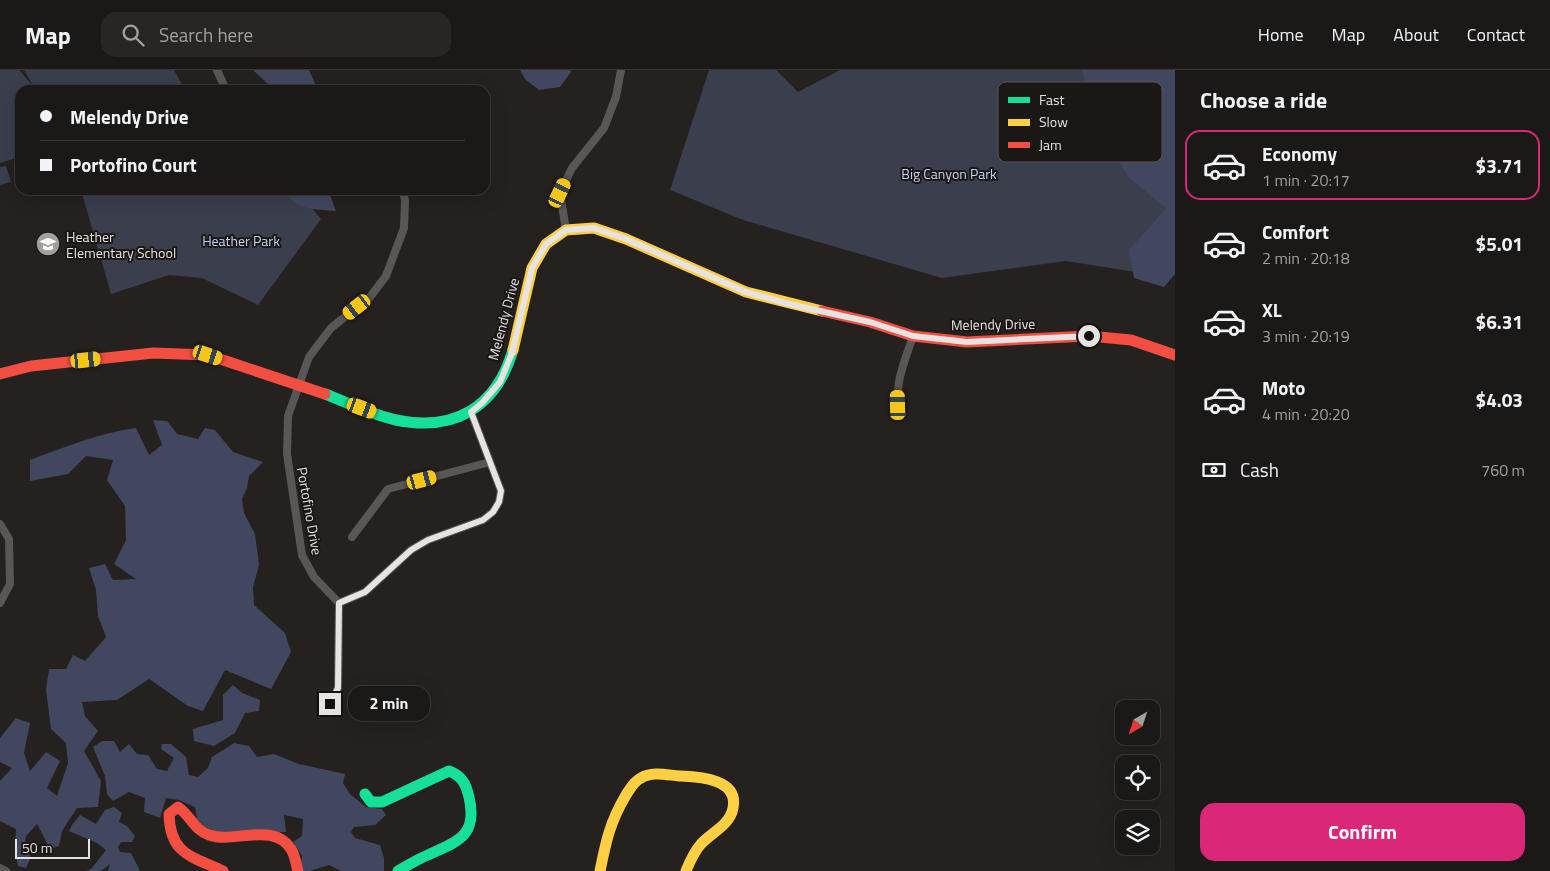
<!DOCTYPE html>
<html lang="en">
<head>
<meta charset="utf-8">
<style>
  body { margin:0; font-family:"Titillium Web",sans-serif; background:#282624; color:#f1f3f6; height:100vh; display:flex; flex-direction:column; font-size:19px; white-space:nowrap }
  * { box-sizing:border-box; margin:0 }
  p { font-size:16px; color:#a0a0a1 }
  .icon { flex:none; width:28px; height:28px; fill:none; stroke:currentColor; stroke-width:2; stroke-linecap:round; stroke-linejoin:round }
  .map { position:relative; flex:1; overflow:hidden }
  .drawer { display:flex; flex-direction:column; background:#1b1917; width:375px }
  .drawer>* { flex:none }
  .top-card { position:absolute; left:15px; top:15px; width:475px; height:110px; border-radius:15px; box-shadow:0 5px 20px #0002,0 0 0 1px #393836; display:grid; align-content:center; height:110px; padding:0 25px; background:#1b1917 }
  .needle { width:32px; rotate:219deg }
  .controls { position:absolute; left:1115px; top:630px; display:grid; gap:10px }
  .controls a { display:grid; place-items:center; width:45px; height:45px; border-radius:10px; background:#1b1917; box-shadow:0 5px 20px #0002,0 0 0 1px #393836; font-size:25px }
  .scale { position:absolute; left:15px; bottom:12px; width:75px; box-sizing:border-box; padding-left:5px; border:2px solid #e6e3e2; border-top:0; font-size:14px; line-height:18px; white-space:nowrap; color:#e6e3e2; -webkit-text-stroke:4px #1b1715; paint-order:stroke }
  .end { position:absolute; width:22px; height:22px; margin:-11px; border:6px solid #e6e3e2; background:#111; box-shadow:0 0 0 2px #111 }
  .from { border-radius:50% }
  .bubble { position:absolute; height:35px; border-radius:15px; background:#1b1917; box-shadow:0 5px 20px #0002,0 0 0 1px #393836; font-size:16px; font-weight:700; line-height:35px; text-align:center }
  .car { position:absolute; width:15px; height:30px; margin:-15px -8px; border-radius:6px; box-shadow:0 0 4px 1px #0007; background:linear-gradient(#f5c518 24%,#345 0 40%,#f5c518 0 76%,#345 0 86%,#f5c518 0) }
  .top-card b { display:flex; align-items:center; gap:18px; height:48px; font-size:19px }
  .top-card b+b { border-top:1px solid #393836 }
  .top-card i { width:12px; height:12px; background:#f1f3f6 }
  ul { padding:0; list-style:none }
  li { display:flex; align-items:center; gap:15px; height:70px; margin:0 10px 8px; padding:0 15px; border:2px solid transparent; border-radius:15px }
  li div { flex:1 }
  li b { display:block; font-size:19px }
  li em { font-style:normal; font-weight:700 }
  li.active { border-color:#db2777 }
  li>.icon { width:45px; height:45px; stroke-width:1.5 }
  h2 { padding:0 25px; font-size:22px; line-height:60px }
  .pay { display:flex; align-items:center; gap:12px; height:55px; padding:0 25px; font-size:19px }
  .pay p { margin-inline-start:auto }
  .primary-button { display:flex; gap:10px; margin-top:auto; padding:10px 25px }
  .primary-button a { flex:1; height:58px; border-radius:15px; background:#db2777; color:#fff; font-size:20px; font-weight:700; line-height:58px; text-align:center }
  header { display:flex; align-items:center; gap:30px; box-sizing:border-box; height:70px; padding:0 25px; background:#1b1917; border-bottom:1px solid #393836 }
  header strong { font-size:24px }
  nav { display:flex; gap:28px; margin-inline-start:auto; font-size:18px }
  .search { width:350px; height:45px; background:#282624; display:flex; align-items:center; gap:12px; box-sizing:border-box; padding:0 18px; border-radius:15px; color:#a0a0a1; font-size:19px }
  main { display:flex; flex:1; min-height:0 }
  .map>svg:first-child { display:block }
  .green { fill:#3a3e4d }
  .forest { fill:#41475e }
  .lines { fill:none; stroke-linecap:round; stroke-linejoin:round }
  .street { stroke:#595755; stroke-width:8 }
  .fast { stroke:#16e098; stroke-width:11 }
  .slow { stroke:#ffcf43; stroke-width:11 }
  .jam { stroke:#f24e42; stroke-width:11 }
  .route { stroke:#e6e3e2; stroke-width:6 }
  .labels { text-anchor:middle; dominant-baseline:central; stroke-width:4; stroke-linejoin:round; paint-order:stroke }
  .park-label { font-size:14px; fill:#c5d1fc; stroke:#1b1715 }
  .poi-label { font-size:14px; fill:#e6e3e2; stroke:#1b1715; text-anchor:start }
  .street-label { font-size:14px; fill:#e6e3e2; stroke:#1b1715 }
  .key { fill:#1b1715; stroke:#585452; stroke-width:1 }
  .key-label { font-size:14px; fill:#e6e3e2 }
</style>
</head>
<body>
<header>
<strong>Map</strong>
<div class="search"><svg class="icon" aria-label="search" viewBox="0 0 24 24"><circle cx="10" cy="10" r="6"/><path d="M15 15l6 6"/></svg>Search here</div>
<nav><a>Home</a><a>Map</a><a>About</a><a>Contact</a></nav>
</header>
<main>
<div class="map">
<svg width="1175" height="801" viewBox="0 0 1175 801">
  <rect width="100%" height="100%" fill="#24211f"/>
  <!-- green -->
  <path class="green" d="M0 0H19L34 17 24 0H174L185 20H20V87L0 93Z
    M709 0H776L798 22 840 0H1175V165L1154 205 1066 191 942 208 743 150 670 120Z
    M6 96 11 112 0 115V97Z
    M81 120H297L321 149 258 235 202 208 169 205 111 224Z"/>
  <!-- forest -->
  <path class="forest" d="M253 0H309L318 20H264L268 14Z
    M520 0H570L571 2 560 17 539 20 525 9Z
    M1082 0H1175V204L1164 217 1134 208 1129 180 1166 138 1129 108 1109 76 1089 29Z
    M284 120H328L336 141C315 139 296 141 284 120Z
    M153 350 167 351 177 364 198 369 205 358 215 360 233 382 263 392 249 406 247 418 242 429 244 443 255 464 259 495 253 517 254 535 285 563 291 582 271 619 225 600 203 641 188 636 149 609 117 630 82 632 85 646 98 661 84 681 101 711 98 737 77 738 62 761 59 776 50 779 37 754 26 766 24 777 31 787 26 798 18 796 15 781 16 759 0 751V711L12 698 0 692V668L16 648 30 653 24 683 30 701 46 682 60 691 47 718 57 726 68 693 66 673 51 659 46 620 49 599H66L73 585 85 591 106 567 98 546 96 520 89 498 105 494 113 510 136 509 114 494 126 470 125 436 107 410 113 390 86 386 68 404 30 411V390C65 377 99 363 136 358L149 385 162 375Z
    M233 615 242 623 260 630 259 641 245 643 235 663 214 676 194 671 193 659 223 650V625Z
    M102 671H114L120 682 129 674 137 684 148 685 157 699 167 701 174 688 161 679 162 674H171L186 687 189 705 198 707 208 698 212 687 234 673 249 676 257 687 274 684 299 694 345 704 343 713 350 724 366 737 382 739 386 745 375 755 354 757 351 762 355 768 380 775 384 788V801H341L329 795 310 801H303L301 792 302 786 293 772 302 766 303 749 284 745 286 762 218 763 205 757 197 749 195 737 179 730 166 728 160 748 144 742 145 728 129 722 113 731 107 724 105 706 93 677Z
    M114 737 122 743 119 752 127 756 135 766 132 772H121L118 777 120 782 131 783 140 801H108L110 794 101 801H87L92 798 106 780 97 773 69 761 72 755 80 745 96 754 105 740Z"/>
  <g class="lines">
    <!-- street -->
    <path class="street" d="M217 0 226 20
      M403 120 405 131 404 158 386 206 370 227 331 258 309 287 288 346 287 384 302 485 314 507 339 533 365 522 411 480 428 470 483 450 493 442 499 432 501 421 471 342
      M566 160 560 123 572 98 604 58 616 27 621 0
      M902 344C891 319 905 291 913 266
      M0 454 9 469 10 514 0 533
      M352 467 388 419 490 392
      M330 634 338 618 339 533
      M0 798 6 801"/>
    <!-- fast -->
    <path class="fast" d="M325 324C346 332 375 346 396 350 454 362 496 338 513 280
      M365 724 371 732H382L449 701C462 706 466 714 469 727 478 766 458 771 428 785 418 789 408 795 398 801"/>
    <!-- slow -->
    <path class="slow" d="M513 280 532 198 546 174 566 160 594 158 626 169 746 222 822 241
      M600 801C606 771 610 752 626 725 630 719 634 711 641 708 652 701 667 705 679 706 698 707 739 708 733 738 730 755 712 762 701 774 694 782 690 791 686 801"/>
    <!-- jam -->
    <path class="jam" d="M822 241 870 252 913 266 967 272 1089 266 1131 270 1175 285
      M0 304 31 296 153 283 208 285 325 324
      M223 801C192 786 170 785 169 744L178 737C190 745 194 760 209 765 234 774 273 751 291 779 295 785 296 794 298 801"/>
  </g>
  <g class="lines">
    <!-- route -->
    <path class="route" d="M330 634 338 618 339 533 365 522 411 480 428 470 483 450 493 442 499 432 501 421 471 342 482 333 500 312 512 283 532 198 546 174 566 160 594 158 626 169 746 222 793 235 870 252 913 266 967 272 1089 266"/>
  </g>
  <!-- icons -->
  <defs>
    <g id="school-disc" transform="scale(1.25)"><circle r="9.5" fill="#a29f9e" stroke="#1b1715"/><path d="M0-5L7-2L0 1L-7-2ZM-4 1L0 2.5L4 1V4Q0 6-4 4Z" fill="#fff"/></g>
  </defs>
  <g fill-rule="evenodd">
    <use href="#school-disc" x="48" y="174"/>
  </g>
  <g class="labels">
    <!-- park labels -->
    <g class="park-label">
      <text x="949" y="103">Big Canyon Park</text>
      <text x="241" y="170">Heather Park</text>
    </g>
    <!-- poi labels -->
    <g class="poi-label">
      <text x="66" y="166">Heather<tspan x="66" dy="16">Elementary School</tspan></text>
    </g>
    <!-- street labels -->
    <g class="street-label">
      <text transform="translate(503 249) rotate(-75)">Melendy Drive</text>
      <text transform="translate(993 254) rotate(-1)">Melendy Drive</text>
      <text transform="translate(310 441) rotate(80)">Portofino Drive</text>
    </g>
  </g>
  <!-- legend -->
  <rect x="998" y="12" width="164" height="80" rx="8" class="key"/>
  <rect x="1008" y="27" width="22" height="6" fill="#16e098"/>
  <rect x="1008" y="49" width="22" height="7" fill="#ffcf43"/>
  <rect x="1008" y="72" width="22" height="6" fill="#f24e42"/>
  <g class="key-label">
    <text x="1039" y="35">Fast</text>
    <text x="1039" y="57">Slow</text>
    <text x="1039" y="80">Jam</text>
  </g>
</svg>
<div class="controls">
<a><svg class="needle" viewBox="-14 -14 28 28"><path d="M0-13l5 13h-10z" fill="#e53935"/><path d="M0 13l5-13h-10z" fill="#a0a0a1"/></svg></a>
<a><svg class="icon" aria-label="locate" viewBox="0 0 24 24"><circle cx="12" cy="12" r="6"/><path d="M12 2v4M12 18v4M2 12h4M18 12h4"/></svg></a>
<a><svg class="icon" aria-label="layers" viewBox="0 0 24 24"><path d="M12 4l9 5-9 5-9-5zM3 14l9 5 9-5"/></svg></a>
</div>
<div class="scale">50 m</div>
<i class="end from" style="left:1089px;top:266px"></i>
<i class="end" style="left:330px;top:634px"></i>
<div class="bubble" style="left:348px;top:616px;width:82px">2 min</div>
<i class="car" style="left:560px;top:123px;rotate:25deg"></i>
<i class="car" style="left:357px;top:237px;rotate:232deg"></i>
<i class="car" style="left:208px;top:285px;rotate:108deg"></i>
<i class="car" style="left:86px;top:290px;rotate:84deg"></i>
<i class="car" style="left:898px;top:335px;rotate:359deg"></i>
<i class="car" style="left:362px;top:338px;rotate:110deg"></i>
<i class="car" style="left:422px;top:410px;rotate:75deg"></i>
<div class="top-card">
<b><i class="from"></i>Melendy Drive</b>
<b><i></i>Portofino Court</b>
</div>
</div>
<section class="drawer">
<h2>Choose a ride</h2>
<ul>
<li class="active"><svg class="icon" aria-label="car" viewBox="0 0 24 24"><path d="M5 17H2v-5l4-1 3-4h7l3 4 3 1v5h-3M9 17h6M6 11h13"/><circle cx="7" cy="17" r="2"/><circle cx="17" cy="17" r="2"/></svg><div><b>Economy</b><p>1 min · 20:17</p></div><em>$3.71</em></li>
<li><svg class="icon" aria-label="car" viewBox="0 0 24 24"><path d="M5 17H2v-5l4-1 3-4h7l3 4 3 1v5h-3M9 17h6M6 11h13"/><circle cx="7" cy="17" r="2"/><circle cx="17" cy="17" r="2"/></svg><div><b>Comfort</b><p>2 min · 20:18</p></div><em>$5.01</em></li>
<li><svg class="icon" aria-label="car" viewBox="0 0 24 24"><path d="M5 17H2v-5l4-1 3-4h7l3 4 3 1v5h-3M9 17h6M6 11h13"/><circle cx="7" cy="17" r="2"/><circle cx="17" cy="17" r="2"/></svg><div><b>XL</b><p>3 min · 20:19</p></div><em>$6.31</em></li>
<li><svg class="icon" aria-label="car" viewBox="0 0 24 24"><path d="M5 17H2v-5l4-1 3-4h7l3 4 3 1v5h-3M9 17h6M6 11h13"/><circle cx="7" cy="17" r="2"/><circle cx="17" cy="17" r="2"/></svg><div><b>Moto</b><p>4 min · 20:20</p></div><em>$4.03</em></li>
</ul>
<div class="pay"><svg class="icon" aria-label="cash" viewBox="0 0 24 24"><path d="M3 7h18v10H3z"/><circle cx="12" cy="12" r="2"/></svg>Cash<p>760 m</p></div>
<div class="primary-button"><a>Confirm</a></div>
</section>
</main>
</body>
</html>
